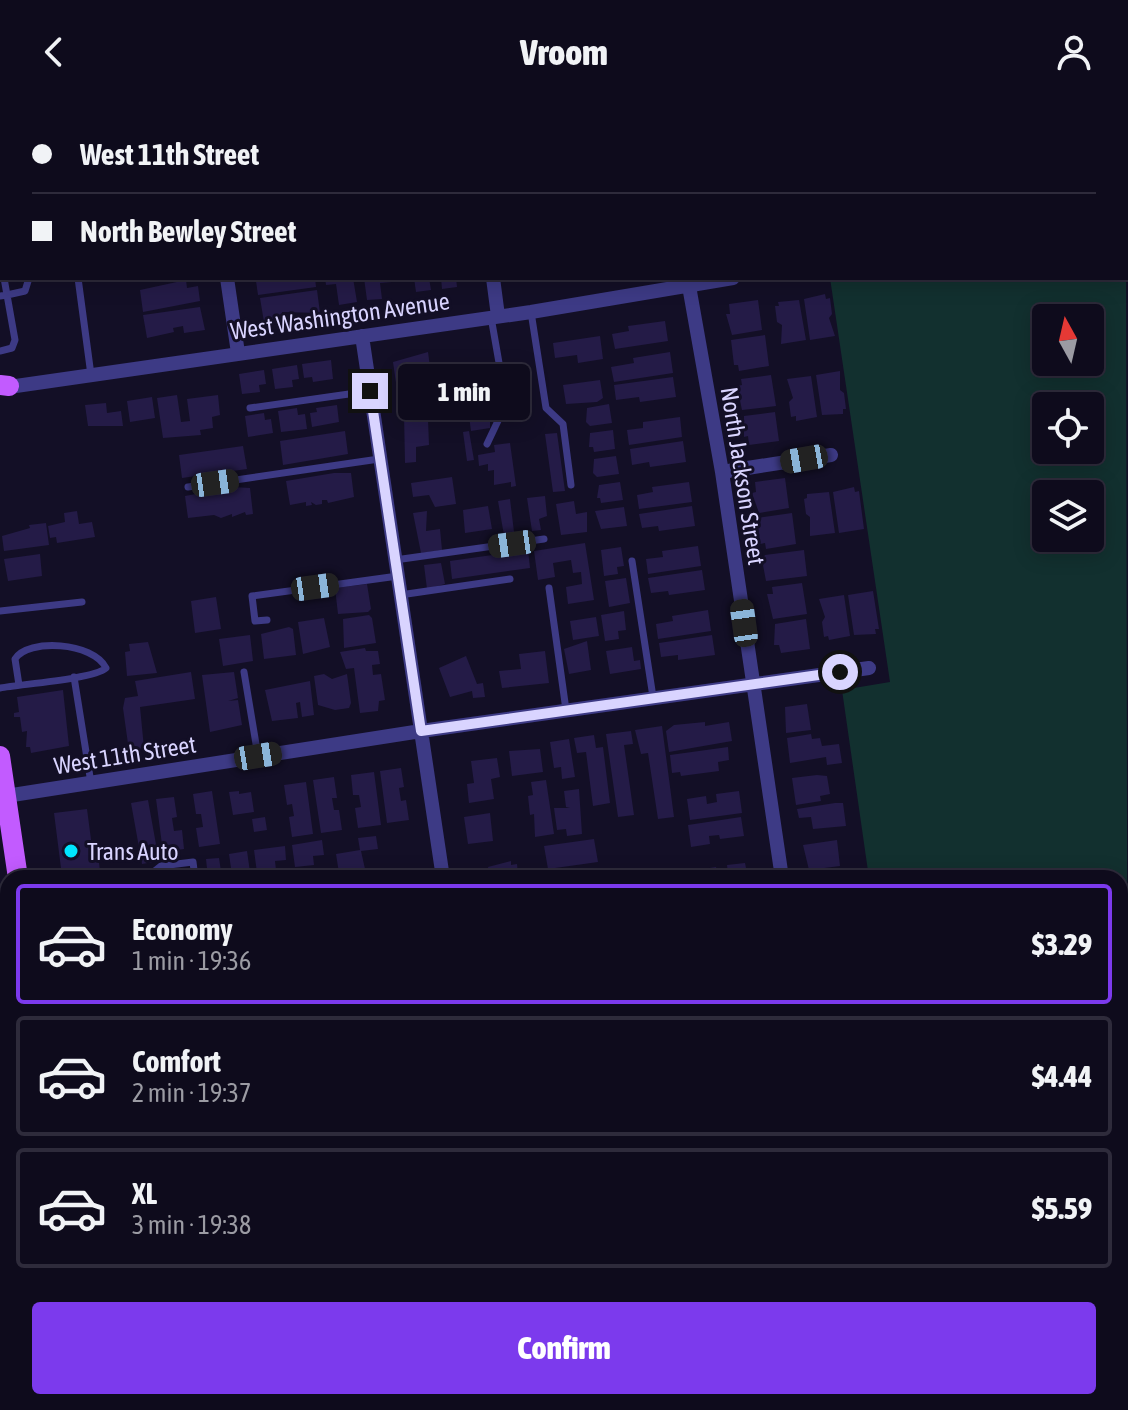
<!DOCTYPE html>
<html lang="en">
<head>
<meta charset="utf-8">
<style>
  body { margin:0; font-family:"Asap Condensed",sans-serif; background:#1c1929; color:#f1f3f6; height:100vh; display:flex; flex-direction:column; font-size:30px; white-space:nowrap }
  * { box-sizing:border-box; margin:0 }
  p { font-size:26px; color:#9b9ba3 }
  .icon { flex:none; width:44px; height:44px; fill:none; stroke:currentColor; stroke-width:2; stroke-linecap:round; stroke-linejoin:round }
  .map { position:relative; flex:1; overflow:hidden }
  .drawer { position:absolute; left:0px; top:766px; width:1128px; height:540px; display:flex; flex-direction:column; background:#0e0b1c; border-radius:24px 24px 0 0; box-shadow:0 4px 20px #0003,0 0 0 2px #2e2b3b }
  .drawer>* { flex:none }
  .guide { position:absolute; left:0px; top:0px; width:1128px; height:176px; box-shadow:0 4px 20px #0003,0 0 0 2px #2e2b3b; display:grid; align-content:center; height:176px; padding:0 32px; background:#0e0b1c }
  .needle { width:52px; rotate:352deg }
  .controls { position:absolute; left:1032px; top:200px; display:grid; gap:16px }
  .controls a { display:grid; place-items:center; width:72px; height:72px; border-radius:8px; background:#0e0b1c; box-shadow:0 4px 20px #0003,0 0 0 2px #2e2b3b; font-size:40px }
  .end { position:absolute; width:36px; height:36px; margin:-18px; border:10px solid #d9d4ff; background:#111; box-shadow:0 0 0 4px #111 }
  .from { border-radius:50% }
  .bubble { position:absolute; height:56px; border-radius:8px; background:#0e0b1c; box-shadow:0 4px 20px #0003,0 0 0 2px #2e2b3b; font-size:26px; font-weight:800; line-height:56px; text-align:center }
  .car { position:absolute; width:24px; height:48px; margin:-24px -12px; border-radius:10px; box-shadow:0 0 6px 2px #0007; background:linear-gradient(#222 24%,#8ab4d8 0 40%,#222 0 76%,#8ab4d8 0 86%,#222 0) }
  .guide b { display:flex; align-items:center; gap:28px; height:76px; font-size:30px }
  .guide b+b { border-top:2px solid #2e2b3b }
  .guide i { width:20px; height:20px; background:#f1f3f6 }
  ul { padding:14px 0 0; list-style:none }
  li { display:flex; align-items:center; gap:24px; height:120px; margin:0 16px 12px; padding:0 16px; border:4px solid #2e2b3b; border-radius:8px }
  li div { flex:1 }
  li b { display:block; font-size:30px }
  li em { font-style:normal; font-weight:800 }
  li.current { border-color:#7c3aed }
  li>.icon { width:72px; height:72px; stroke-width:1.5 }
  .button { display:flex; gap:16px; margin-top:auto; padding:16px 32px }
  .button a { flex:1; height:92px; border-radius:8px; background:#7c3aed; color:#fff; font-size:32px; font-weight:800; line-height:92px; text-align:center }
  header { display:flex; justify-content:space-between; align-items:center; height:104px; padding:0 32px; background:#0e0b1c; font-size:36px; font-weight:800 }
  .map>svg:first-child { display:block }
  .green { fill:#12302f; fill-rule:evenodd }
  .building { fill:#241b47 }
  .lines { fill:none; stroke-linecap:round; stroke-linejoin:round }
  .lane { stroke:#3d3a85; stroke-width:7 }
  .street { stroke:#3d3a85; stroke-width:14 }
  .secondary { stroke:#6f6bff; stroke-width:20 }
  .primary { stroke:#c25bff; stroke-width:20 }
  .route { stroke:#d9d4ff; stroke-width:10 }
  .poi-dot { fill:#00e5ff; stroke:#130f26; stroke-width:3 }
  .labels { text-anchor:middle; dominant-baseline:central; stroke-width:6; stroke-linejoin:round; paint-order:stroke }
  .street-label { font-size:24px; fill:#d9d4ff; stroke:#130f26 }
  .poi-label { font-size:24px; fill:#d9d4ff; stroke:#130f26; text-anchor:start }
</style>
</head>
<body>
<header><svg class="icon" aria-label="back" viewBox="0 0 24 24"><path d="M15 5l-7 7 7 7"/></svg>Vroom<svg class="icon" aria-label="person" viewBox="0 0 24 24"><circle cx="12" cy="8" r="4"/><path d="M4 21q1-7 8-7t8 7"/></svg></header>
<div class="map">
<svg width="1128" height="1306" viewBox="0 0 1128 1306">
  <rect width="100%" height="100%" fill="#130f26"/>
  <!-- green -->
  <path class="green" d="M1126 116 1128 1306H894L892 1298H1120V774H869L842 586 890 578 830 174H1126ZM1046 214H1090V258H1046ZM1046 302H1090V346H1046ZM1046 390H1090V434H1046Z"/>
  <!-- building -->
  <path class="building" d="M268 174H315L316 183 258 191 256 177Z
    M325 174H353L357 198 339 201 336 180 326 181Z
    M364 174H391L392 178 380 179 382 195 367 196Z
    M414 174H429L431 186 416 188Z
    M441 174H456L457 183 442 185Z
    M186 176 187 184 198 182 200 197 143 208 140 186Z
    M317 186 320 209 282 208 283 215 264 218 260 194Z
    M825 190 826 195 830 194 832 210 829 214 835 232 810 236 804 195Z
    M758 196 762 226 732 231 726 210H730L729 200Z
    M799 196 806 236 781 240 782 221 777 218 775 202H779L778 198Z
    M200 203 205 226 184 229 183 222 173 224 174 228 147 234 143 211Z
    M665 217 668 237 615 245 612 230 629 227 628 222Z
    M765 231 769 262 739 267 738 261H734L731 236Z
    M600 232 603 255 578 259 577 251 555 254 553 239Z
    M428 248 430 263 415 265 416 274 423 273 424 281 404 283V278L396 279 393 258Z
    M670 248 673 269 614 278 611 263 634 259 633 254Z
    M331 256 333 275 313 278 312 273 304 274 302 260Z
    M491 259 494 278 480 280 476 273 467 274 465 263Z
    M297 261 299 275 292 276 293 283 275 285 272 265Z
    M264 266 266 280 259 281 260 288 242 290 239 270Z
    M840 267V286L844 289 846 305H843V310L822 311 816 271Z
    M771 271 776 302 742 306 737 282 742 281 741 275Z
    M811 272 817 313 796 317V312L791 313 789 298 793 294 787 275Z
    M673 273 676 293 640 298 639 293 616 296 614 281Z
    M600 276 603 294 597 298 566 300 563 281Z
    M492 282 495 301 459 307 456 287Z
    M177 291 181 318 190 317 187 295 218 291 220 311 212 313 213 324 200 326 201 331 163 334 157 294Z
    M152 293 155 314 130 318 127 297Z
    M106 299 107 309 121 307 123 322H88L85 301Z
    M609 300 612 319 590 322 586 318 587 304Z
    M337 301 339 318 312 323 310 309 317 308 316 304Z
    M297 304 298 311 305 310 307 325 281 328 278 307Z
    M422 308 423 315H428L429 341 416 343V358L405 359 404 310Z
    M775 308 779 337 749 341 748 332 744 333V312Z
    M264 309 265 316 271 315 273 329 248 333 245 312Z
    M490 310V324L471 327 469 312Z
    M680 313 682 333 629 341 627 326 643 324V318Z
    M613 326 615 345 594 348 593 343H589L590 329Z
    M345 327 348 350 283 361 280 337Z
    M469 327 474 356 467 357 463 328Z
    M557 329 565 387 553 388 545 330Z
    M683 337 686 358 650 363 649 358 632 361 630 345Z
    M510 339 516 382 511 383V378L494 381V366L488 367V360L479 362 478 351 495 348 494 341Z
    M243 342 247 365 182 374 179 351Z
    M616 352 619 370 597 373 593 369 594 355Z
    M334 369H351L354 393 328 399 327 396H322V400L316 401 311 398 312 401 306 402V398L290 401 286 377Z
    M452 373 456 400 435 403 429 391 413 393 411 379Z
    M785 374 789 404 759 409 752 389 756 388 755 378Z
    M620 378 623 396 601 399 600 394H597L599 381Z
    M689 378 692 398 639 405 637 391 653 388 652 383Z
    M233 383 250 384 253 410 246 411 245 408 232 413V410L221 414 214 411 188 414 185 392Z
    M854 383 855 388 859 387 864 425 839 429 833 388Z
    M829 388 835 429 810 432V413L806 410 804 395 807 394V390Z
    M545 392 547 412 539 415 541 426 532 427 527 394Z
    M510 395 515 436 505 437 498 397Z
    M574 397 576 410 587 408V428L561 431 556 400Z
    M488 402 492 425 465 429 463 406Z
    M692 402 695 422 659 427 658 422 642 424 639 410Z
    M624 403 627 422 601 425 595 407Z
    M77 407 79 420 92 418 95 433 57 439 56 433 50 434 48 422 65 418 64 409Z
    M427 407 426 427 440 425 442 446 421 449 413 409Z
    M792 409 796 440 766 445 765 439 760 440 757 414Z
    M46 419 49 441 4 447 2 432 30 424 29 421Z
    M585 439 594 496 568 500 566 483 582 480 581 468 573 469 571 456 553 459 555 473 538 476 534 447Z
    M698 442 701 462 648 470 646 455 663 453 662 447Z
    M621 443 624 462 617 463 618 470 604 472 601 446Z
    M528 446 530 464 452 475 450 457Z
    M804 446 807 472 766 477 762 456 765 451Z
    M40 450 42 472 8 477 4 455Z
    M441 459 445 480 427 485 424 461Z
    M702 466 705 486 669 491 668 487 651 489 648 474Z
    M626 474 630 499 609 503 605 477Z
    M802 479 807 510 773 515 767 490H773L772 483Z
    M367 480 371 505 368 508 338 510 335 484Z
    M873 487 879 525H875L876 530 854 531 848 491Z
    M844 491 850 532 829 536 828 532 824 533 822 518 825 513 819 495Z
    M216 493 221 525 195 529 191 497Z
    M708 506 711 527 658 535 656 520 673 517 672 512Z
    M624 507 626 526 618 527 619 535 605 537 601 511Z
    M369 511 372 514 376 539 344 544 343 515Z
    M596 513 599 532 573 536 570 517Z
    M324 514 330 543 303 550 298 518Z
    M806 515 810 545 781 549 779 541H774L775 520Z
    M289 523 293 525 296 551 264 555 261 530Z
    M250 531 253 557 223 562 219 535Z
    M712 531 715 551 678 556V551L661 553 659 539Z
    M587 537 591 566 569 570 564 545Z
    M148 538 157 569 127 572 125 548 130 547 129 540Z
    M632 543 634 557 640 556 641 565 610 570 606 547Z
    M365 544 366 547H378L380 560 372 561 373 571 381 570 385 596 379 597 378 607 360 609 354 564 346 565 340 548Z
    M545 547 549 579 502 584 499 567 521 565 519 550Z
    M466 552 477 580 483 579 485 593 473 594 472 587 450 593 439 564Z
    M191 568 195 595 140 603 144 644 129 647 123 604 125 594 138 592 135 577Z
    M234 568 238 594 228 597 238 596 242 621 210 628 202 571Z
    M324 570 332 575 347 570 351 599 349 604 335 606 318 601 314 572Z
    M310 577 314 611 302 613 300 598 296 599 298 614 272 617 265 586Z
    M63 586 69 642 31 649 30 643H26L27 627 22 628 20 613H14V609L19 608 17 593Z
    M807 600 811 626 786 629 785 603Z
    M705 618V622L729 618 732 637 669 648 666 627 674 621Z
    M662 622 674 713 658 715 648 649 641 650 635 626Z
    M631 627 633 640 624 641 634 711 618 713 606 630Z
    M811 630 812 635 820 634 822 642 839 640 842 659 827 661 826 653 790 659 787 634Z
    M594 631 596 644 603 643 610 699 593 702 586 648 577 649 574 634Z
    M569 635 575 673 562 675 561 663 554 664 550 638Z
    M728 643 729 656 718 658 719 667 681 672 680 668 672 669 670 651Z
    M540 645 543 668 512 672 509 647Z
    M497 654 500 673 491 675 494 695 469 699 467 680 474 679 471 657Z
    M401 664 404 683 399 684 401 697 406 696 409 716 387 719 380 667Z
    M374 668 381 721 358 724 355 704 361 703 359 691H353L351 671Z
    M817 671 827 672 830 690 820 692 821 697 796 701 792 674Z
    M334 673 337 694H332L334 706H339L342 726 321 729 313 676Z
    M546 676 554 730 535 733 534 710 530 711 528 692 533 691 531 678Z
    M306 678 313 730 292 733 289 713 294 712 292 700 287 701 284 681Z
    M579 685 582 730 567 732 566 725 557 726 554 704H570L566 703 564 687Z
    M212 687 220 740 199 743 196 724 203 723 201 710H196L193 690Z
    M239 687V690L251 688 254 708 233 711 229 688Z
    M739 687 742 709 690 716 687 695 706 692 707 700 717 698 716 690Z
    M174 693 177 713 172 714 174 727 182 726 184 745 163 748 156 695Z
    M148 696 159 757 142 760 131 699Z
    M835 699H843L846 722 813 725 811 713 799 714 797 705Z
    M87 705 92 743 97 742 100 767 62 772 54 709Z
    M490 709 493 737 468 740 464 713Z
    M265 713 267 726 254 728 252 715Z
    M741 713 744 732 720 735 719 731 709 732 710 740 691 743 688 721Z
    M376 732 378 745 361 747 365 765 339 769 336 750 360 746 358 734Z
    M594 735 598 758 548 765 544 742Z
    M322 736 324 751 313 752 314 761 295 763 292 741Z
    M837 736 840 762 809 766 803 741Z
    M285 742 286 756 275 757 276 766 257 769 254 746Z
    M247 747 250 768 232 771 229 750Z
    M219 754 222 774H208L206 755Z
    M511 757V761L517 760 518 770 539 764 540 774H490L488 763Z
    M745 759 748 774H699L697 766 716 763 718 771 728 770 727 761Z
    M177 764 178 774H156L161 766Z
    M8 1183V1208L0 1209V1184Z
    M178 1298H210L211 1306H177Z
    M248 1298V1306H219L218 1300Z
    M282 1298H308L309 1306H284Z
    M866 1298 867 1306H833L832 1301Z"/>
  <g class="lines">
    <!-- lane -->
    <path class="lane" d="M97 0V2
      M140 0V2
      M184 0V2
      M229 0V2
      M270 0V2
      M0 62 2 61
      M0 151 2 162
      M78 174 91 271
      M768 174H787
      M0 192 7 191 4 174
      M531 208 546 304 563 320 571 381
      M0 247 12 244 15 236 7 191 25 187 29 174
      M250 304 370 287
      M487 340 505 302V293L491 213
      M188 383 379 355
      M395 456 544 435
      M632 457 653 593
      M549 484 566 606
      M400 491 510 475
      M0 507 82 498
      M267 516 255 517 252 492 398 472
      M244 568 258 652
      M74 573 91 679
      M0 584C22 580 94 575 106 564 93 538 28 534 15 555L19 581
      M146 774 161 762 193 758 195 774
      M407 774 442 768
      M0 1155 8 1154
      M0 1219 8 1218
      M0 1248 8 1247
      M21 1298 23 1306
      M166 1298 169 1306
      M101 1305 146 1298"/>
    <!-- street -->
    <path class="street" d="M467 0V2
      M642 0V2
      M739 0V2
      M1009 0 1012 2
      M899 2 912 0
      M1126 61 1128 62
      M227 174 238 249
      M493 174 498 212
      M676 174 689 182 722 368 782 774
      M362 232 443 774
      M2 284 531 208 733 174
      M722 368 831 351
      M6 692 421 627 869 564
      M335 1298 336 1306
      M521 1298 522 1306
      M707 1298 708 1306
      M890 1298 891 1306"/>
    <!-- secondary -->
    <path class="secondary" d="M0 1094 8 1093"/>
    <!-- primary -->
    <path class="primary" d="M0 281 9 282
      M0 652 18 774
      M0 846 8 901
      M68 1298 69 1306
      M96 1298 97 1306"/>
  </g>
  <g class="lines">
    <!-- route -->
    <path class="route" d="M370 287 421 627 840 568"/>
  </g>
  <!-- markers -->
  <circle class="poi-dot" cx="71" cy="747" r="8"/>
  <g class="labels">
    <!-- street labels -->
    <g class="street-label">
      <text transform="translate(340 212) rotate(-8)">West Washington Avenue</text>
      <text transform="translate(743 372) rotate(81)">North Jackson Street</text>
      <text transform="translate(125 651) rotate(-9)">West 11th Street</text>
    </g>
    <!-- poi labels -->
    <g class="poi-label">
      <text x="87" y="747">Trans Auto</text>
    </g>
  </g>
</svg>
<div class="controls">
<a><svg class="needle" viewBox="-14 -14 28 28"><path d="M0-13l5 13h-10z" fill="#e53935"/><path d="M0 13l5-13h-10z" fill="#9b9ba3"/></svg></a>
<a><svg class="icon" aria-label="locate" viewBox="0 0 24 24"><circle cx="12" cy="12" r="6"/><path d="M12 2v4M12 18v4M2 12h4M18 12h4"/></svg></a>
<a><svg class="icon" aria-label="layers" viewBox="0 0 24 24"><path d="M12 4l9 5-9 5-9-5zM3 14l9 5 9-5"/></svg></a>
</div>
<i class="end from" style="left:840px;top:568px"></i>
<i class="end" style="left:370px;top:287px"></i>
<div class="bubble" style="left:398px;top:260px;width:132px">1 min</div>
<i class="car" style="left:804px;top:355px;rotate:260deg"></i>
<i class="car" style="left:215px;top:379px;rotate:82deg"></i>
<i class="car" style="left:512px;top:440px;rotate:262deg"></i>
<i class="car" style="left:315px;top:483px;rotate:82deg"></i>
<i class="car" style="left:744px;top:519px;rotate:352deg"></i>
<i class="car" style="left:258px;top:652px;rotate:81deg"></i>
<div class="guide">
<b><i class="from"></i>West 11th Street</b>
<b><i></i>North Bewley Street</b>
</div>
<section class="drawer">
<ul>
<li class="current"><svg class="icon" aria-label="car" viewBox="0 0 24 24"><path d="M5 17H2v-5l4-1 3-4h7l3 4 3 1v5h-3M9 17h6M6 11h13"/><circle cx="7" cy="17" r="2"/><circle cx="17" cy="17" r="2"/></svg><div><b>Economy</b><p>1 min · 19:36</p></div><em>$3.29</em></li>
<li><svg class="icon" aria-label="car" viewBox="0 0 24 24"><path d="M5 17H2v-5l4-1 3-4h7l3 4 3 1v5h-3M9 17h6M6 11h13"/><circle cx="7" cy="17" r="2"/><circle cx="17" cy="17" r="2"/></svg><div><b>Comfort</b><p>2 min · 19:37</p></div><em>$4.44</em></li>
<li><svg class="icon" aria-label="car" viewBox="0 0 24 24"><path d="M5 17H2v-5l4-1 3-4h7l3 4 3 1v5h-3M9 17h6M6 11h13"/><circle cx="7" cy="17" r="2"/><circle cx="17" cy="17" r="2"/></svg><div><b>XL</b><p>3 min · 19:38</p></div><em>$5.59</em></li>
</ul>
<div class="button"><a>Confirm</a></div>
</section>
</div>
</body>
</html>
